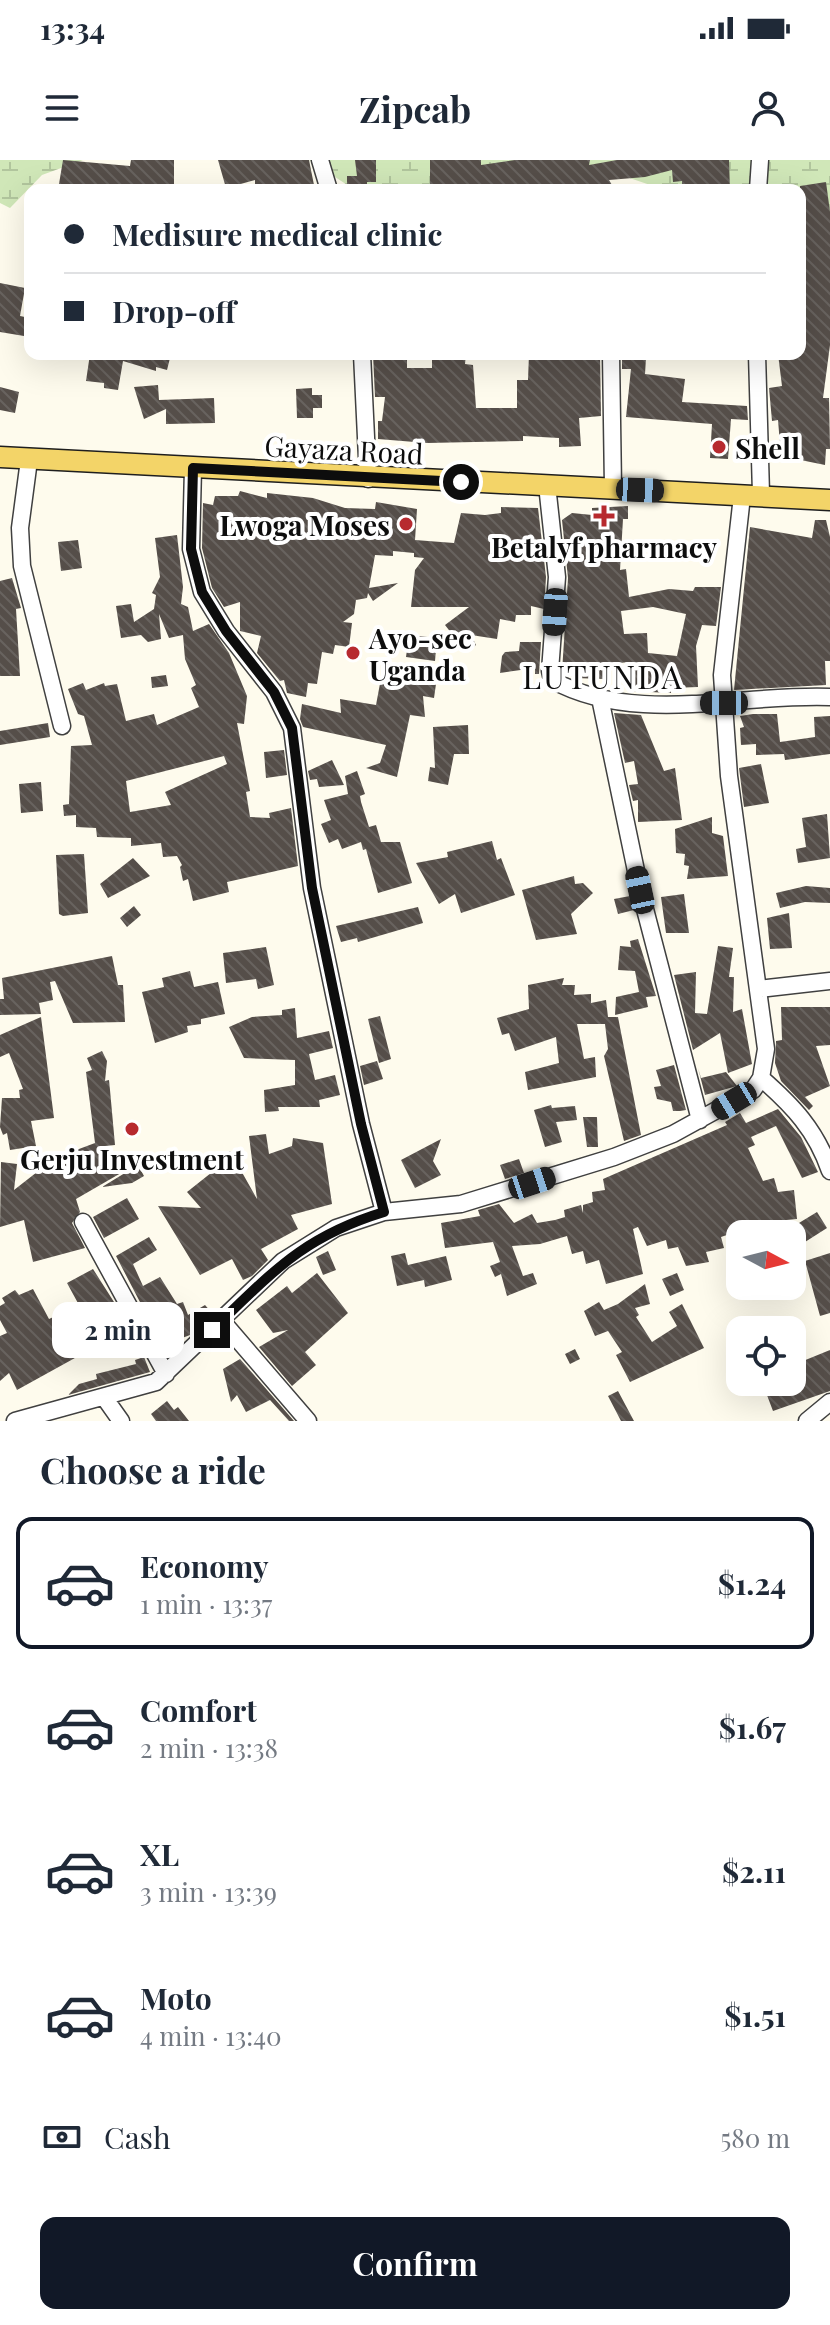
<!DOCTYPE html>
<html lang="en">
<head>
<meta charset="utf-8">
<style>
  body { margin:0; font-family:"Playfair Display",serif; background:#f2f2f3; color:#1f2937; height:100vh; display:flex; flex-direction:column; font-size:30px; white-space:nowrap }
  * { box-sizing:border-box; margin:0 }
  p { font-size:26px; color:#747a83 }
  .icon { flex:none; width:44px; height:44px; fill:none; stroke:currentColor; stroke-width:2; stroke-linecap:round; stroke-linejoin:round }
  .map { position:relative; height:1261px; overflow:hidden }
  .sheet { display:flex; flex-direction:column; background:#fff; flex:1 }
  .sheet>* { flex:none }
  .top-card { position:absolute; left:24px; top:24px; width:782px; height:176px; border-radius:16px; box-shadow:0 8px 32px #0002; display:grid; align-content:center; height:176px; padding:0 40px; background:#fff }
  .needle { width:52px; rotate:97deg }
  .controls { position:absolute; left:726px; top:1060px; display:grid; gap:16px }
  .controls a { display:grid; place-items:center; width:80px; height:80px; border-radius:16px; background:#fff; box-shadow:0 8px 32px #0002; font-size:40px }
  .end { position:absolute; width:36px; height:36px; margin:-18px; border:10px solid #0d0d0d; background:#fff; box-shadow:0 0 0 4px #fff }
  .from { border-radius:50% }
  .bubble { position:absolute; height:56px; border-radius:16px; background:#fff; box-shadow:0 8px 32px #0002; font-size:26px; font-weight:700; line-height:56px; text-align:center }
  .car { position:absolute; width:24px; height:48px; margin:-24px -12px; border-radius:10px; box-shadow:0 0 6px 2px #0007; background:linear-gradient(#222 24%,#8ab4d8 0 40%,#222 0 76%,#8ab4d8 0 86%,#222 0) }
  .top-card b { display:flex; align-items:center; gap:28px; height:76px; font-size:30px }
  .top-card b+b { border-top:2px solid #e0e1e3 }
  .top-card i { width:20px; height:20px; background:#1f2937 }
  ul { padding:0; list-style:none }
  li { display:flex; align-items:center; gap:24px; height:132px; margin:0 16px 12px; padding:0 24px; border:4px solid transparent; border-radius:16px }
  li div { flex:1 }
  li b { display:block; font-size:30px }
  li em { font-style:normal; font-weight:700 }
  li.active { border-color:#111827 }
  li>.icon { width:72px; height:72px; stroke-width:1.5 }
  h2 { padding:0 40px; font-size:36px; line-height:96px }
  .pay { display:flex; align-items:center; gap:20px; height:88px; padding:0 40px; font-size:30px }
  .pay p { margin-inline-start:auto }
  .primary-button { display:flex; gap:16px; margin-top:auto; padding:16px 40px }
  .primary-button a { flex:1; height:92px; border-radius:16px; background:#111827; color:#fff; font-size:32px; font-weight:700; line-height:92px; text-align:center }
  .status { display:flex; justify-content:space-between; align-items:center; height:56px; padding:0 40px; background:#fff; direction:ltr }
  .status svg { height:22px; fill:currentColor }
  header { display:flex; justify-content:space-between; align-items:center; height:104px; padding:0 40px; background:#fff; font-size:36px; font-weight:700 }
  .map>svg:first-child { display:block }
  .wetland { fill:url(#wetland-marsh) }
  .building { fill:url(#building-back-hatch); fill-rule:evenodd }
  .lines { fill:none; stroke-linecap:round; stroke-linejoin:round }
  .minor-casing { stroke:#404040; stroke-width:19 }
  .major-casing { stroke:#1e1e1e; stroke-width:23 }
  .minor { stroke:#fff; stroke-width:16 }
  .major { stroke:#f3d468; stroke-width:20 }
  .route { stroke:#0d0d0d; stroke-width:10 }
  .poi-dot { fill:#b72a2f; stroke:#fff; stroke-width:3 }
  .labels { text-anchor:middle; dominant-baseline:central; stroke-width:8; stroke-linejoin:round; paint-order:stroke }
  .poi-label { font-size:28px; font-weight:bold; fill:#0d0d0d; stroke:#fff; text-anchor:start }
  .street-label { font-size:28px; fill:#0d0d0d; stroke:#fff }
  .quarter-label { font-size:32px; letter-spacing:2px; fill:#0d0d0d; stroke:#fff }
</style>
</head>
<body>
<div class="status"><b>13:34</b><svg viewBox="0 0 49 12"><path d="M0 12V9h3v3zM5 12V6h3v6zM10 12V3h3v9zM15 12V0h3v12zM26 1h20v11H26zM47 4h2v5h-2z"/></svg></div>
<header><svg class="icon" aria-label="menu" viewBox="0 0 24 24"><path d="M4 6h16M4 12h16M4 18h16"/></svg>Zipcab<svg class="icon" aria-label="person" viewBox="0 0 24 24"><circle cx="12" cy="8" r="4"/><path d="M4 21q1-7 8-7t8 7"/></svg></header>
<div class="map">
<svg width="830" height="1261" viewBox="0 0 830 1261">
  <defs>
    <pattern id="wetland-marsh" width="20" height="14" patternUnits="userSpaceOnUse" patternTransform="scale(2)"><rect width="20" height="14" fill="#d0e7b8"/><path d="M1 5h8M5 5V1M11 12h8M15 12V8" fill="none" stroke="#b1c59d"/></pattern>
    <pattern id="building-back-hatch" width="6" height="6" patternUnits="userSpaceOnUse" patternTransform="scale(2)"><rect width="6" height="6" fill="#554e49"/><path d="M-1 5l2 2M0 0l6 6M5-1l2 2" fill="none" stroke="#68635f"/></pattern>
  </defs>
  <rect width="100%" height="100%" fill="#fefbed"/>
  <!-- wetland -->
  <path class="wetland" d="M0 0H83L42 15 10 48 0 43Z
    M309 0H830V170L800 30H665L594 6 519 30H355Z"/>
  <!-- building -->
  <path class="building" d="M63 0 130 6 131 0H174V30H58Z
    M218 0H309L314 25 255 27V20L226 28Z
    M355 0H376V22H367V30H347V16H357Z
    M430 0H481V5L515 0H590L589 5 617 0H729L730 30H682V21L673 22 672 10 645 17 609 20 612 25 604 30H430Z
    M826 22 830 52V185L823 238H829L830 289H826L825 305 781 296 778 260 772 261 769 228 782 226 778 194H800V26Z
    M0 123 25 128 20 156 30 158V177L0 172Z
    M90 194H171L167 210 156 207V211L123 201 118 230 104 228V223L86 221Z
    M373 194H407V208H432V199L450 200V194H466L465 204 473 205 476 248H517V220H528L529 194H600L601 256 579 258 581 286 559 287V278L523 276V281L427 283 378 279V261H382L385 237H375Z
    M622 194 646 198 645 214 685 219 682 242 747 246 748 260 731 259 728 299 710 298 712 264 626 257 631 209H622Z
    M158 225 159 240 214 238 215 263 166 264V249L144 259 134 227Z
    M0 227 19 232 15 253 0 250Z
    M312 228V235H322V248H313V258H297L296 229Z
    M240 331 267 338V333L313 338 345 348 375 349 376 342 417 349 415 380 454 383 461 353 485 355 501 353V347L538 348 546 417 544 449 531 446V455H516L515 462 500 459 497 479 471 475 476 485 466 492 445 465 469 447H411L415 410 424 398 414 397V393L393 391V396L375 395 369 428 398 423 373 441 368 433 367 438 356 440 354 454 343 462 352 463 349 487 335 485 333 494 322 492 317 524 308 523 306 537 287 533 284 520 280 521 257 493 261 476 240 471V442L224 447 212 428 202 388 203 343 213 345 215 336H238Z
    M628 346V359H623L620 410 626 409 629 437 669 429 693 431 695 427H721L716 466 702 465 696 486 698 527 671 528V533L629 531 628 502 606 505 604 519 575 518 562 512 568 418 562 360 572 353 592 355V348ZM653 447 686 454 677 496 648 493 647 473 624 474 621 451Z
    M815 360H826L830 377V501H825L826 525 734 530 750 367 812 378Z
    M177 375 183 427 181 444 188 447 193 471 209 464 229 493 247 536 244 564 237 563 250 631 246 632 250 657 270 658 269 653 291 648 298 706 227 722 229 732 193 741 188 719 183 721 180 707 182 705 177 696 163 697 161 683 131 686V678L97 677 96 668 76 667V655L64 656 63 645 69 644 71 586 92 585 84 556 78 554 68 529 83 523 86 530 104 523 105 526 117 524 126 561 154 554 157 565 199 547 191 528 196 525 185 499 183 475 169 478 159 454 161 479 148 482 141 475 121 478 116 446 131 444 134 462 154 449 156 435 152 433 160 417 155 378ZM224 596 227 604 165 632 171 645 130 652 126 621Z
    M78 380 82 408 61 411 58 382Z
    M12 418 21 448 16 449 20 516H0V421Z
    M409 475 437 478 435 501 406 497Z
    M520 482H541L539 514H535V508L500 513 502 496 505 492 519 491Z
    M382 513 436 524 434 538 423 536 425 557 410 555 397 617 366 608 380 603 386 585 303 567 300 559 302 544 341 553 340 539 376 545Z
    M166 515 168 526 152 528 151 517Z
    M614 553 641 555 664 611 675 608 682 660 638 662V640L633 641 629 625 638 624 634 601 625 603Z
    M753 554H777L780 582 815 577 814 557 830 556V594L785 600 784 594 756 595V584L741 585 740 568 744 567 740 556Z
    M48 563 50 577 0 585V571Z
    M468 565 469 594H454L448 625 428 621 430 607 435 608 433 567Z
    M284 590 287 615 266 618 264 592Z
    M332 600 344 625 319 627 317 619 310 620 308 611Z
    M761 604 769 643 744 647 739 608Z
    M357 611 365 634 360 636 361 642 369 667 376 665 381 682H400L412 723 378 733 366 689 363 690 361 682 342 689 338 679 329 683 321 664 331 660 324 640 348 634 345 616Z
    M41 622 43 651 21 653 19 624Z
    M827 654 830 698 798 703 796 689 806 687 802 658Z
    M712 657V673L723 676 728 716 687 719 689 706 684 705 685 694 676 693 675 669Z
    M492 681 497 700 501 698 515 735 461 753 455 734 439 744 416 703 448 697 447 692Z
    M84 694 88 753 63 756 59 754 56 695Z
    M133 698 150 716 108 738 100 724Z
    M574 716 575 724 583 723 593 733 571 754 577 774 536 780 522 730Z
    M806 726 830 728V743L805 742 780 748 776 733Z
    M684 734 689 773H666L661 737Z
    M630 736 634 750 618 754 614 739Z
    M134 746 141 755 127 767 120 758Z
    M418 747 423 763 358 782 357 778 341 782 336 766Z
    M789 753 792 788 770 789 767 758Z
    M638 779 656 836 646 837 648 847 615 855 616 837 639 832 635 811 618 810 620 786 631 787 630 781Z
    M718 786 733 788 729 817H734L733 852 742 849 752 904 728 913 720 873 693 890 674 815 696 812 695 853 707 854Z
    M266 787 274 825 258 829 256 819 226 823 223 793Z
    M112 796 118 825H123L125 862 73 863 55 821 50 822 53 840 39 843 41 854 0 855V839H4L2 818Z
    M190 811 194 827 218 822 225 854 201 859V864L187 866 188 872 155 883 142 832 164 827 162 818Z
    M564 818 562 825H575L574 835 591 834V843L606 840 608 857H618L641 975 624 981 604 896 608 889 605 864H577L584 899 595 897 596 917 528 930 525 912 559 903 556 877 515 891 509 873 502 875 497 858 529 849 528 825Z
    M781 847H830V885L816 886 830 926 805 937 813 946 809 950 781 921 775 903 776 881 782 880Z
    M295 848 297 878 329 871 333 888 309 894 315 920 335 915 340 935 319 940 320 947H278L279 951 265 952 264 930 295 925V900L244 898 229 867 252 857 282 855V850Z
    M380 856 391 899 379 903 368 859Z
    M41 857 54 958 31 961 36 986 10 990 7 973 3 975 0 967 2 938H20L19 930 23 929 9 893 0 897V875Z
    M102 891 107 901 105 921 109 920 110 930 115 985 105 986 121 1013 76 1039 80 1052 72 1063 85 1088 33 1102 24 1060 0 1067 1 1002 17 1004 14 1030 55 998 95 983 86 912 92 910 87 898Z
    M377 901 383 919 364 925 360 906Z
    M674 905 686 950 680 951H673L671 942 657 939 654 927 661 926 656 910Z
    M698 908 701 918 726 912 737 926 705 935Z
    M551 945 552 948 575 946 577 960 556 962 562 982 545 987 534 950Z
    M778 949 801 977 818 1012 802 1018 776 966 751 977 755 985 748 988 763 1021 774 1018 778 1032 794 1030 797 1059 765 1062 721 1077 724 1088 706 1092 709 1102 686 1106 678 1087 668 1089 666 1080 647 1086 638 1067 633 1069 643 1114 606 1124 599 1100 586 1104 583 1091 572 1094 567 1076 540 1084 512 1086 523 1116 533 1113 537 1124 507 1136 501 1114 495 1117 490 1106 500 1102 493 1082 445 1088 441 1063 480 1056 478 1050 499 1044 514 1063 532 1054 537 1063 555 1060 565 1057 564 1050 581 1045 583 1053V1045L593 1042 592 1032 605 1030 603 1019 727 965 725 962 740 953 746 963Z
    M583 957H597L598 987H587Z
    M266 974 269 994 292 986 293 978 323 983 332 1044 291 1055 298 1069 261 1089 268 1100 252 1116 243 1120 232 1099 200 1115 158 1046 201 1048 187 1032 216 1009 212 1001 230 991 257 1039 249 976Z
    M441 979 433 1001 441 1015 415 1028 401 1000Z
    M519 999 524 1013 505 1019 500 1005Z
    M138 1005 144 1016 132 1023 102 1027Z
    M127 1038 139 1059 104 1078 93 1057Z
    M817 1052 827 1068 805 1082 794 1066Z
    M149 1077 157 1090 133 1104 143 1126 160 1117 177 1144 183 1142 188 1155 205 1145 212 1153 190 1168V1175L169 1183 172 1188 166 1192 116 1096Z
    M328 1091 336 1110 323 1115 316 1097Z
    M405 1093 408 1105 446 1096 452 1120 425 1127 424 1120 397 1126 391 1096Z
    M830 1093V1153L820 1156 805 1101Z
    M93 1109 114 1142 98 1146 111 1184 93 1188 17 1230 9 1213 0 1221V1176L7 1173 0 1160V1146L5 1143 2 1138 15 1130 19 1135 33 1129 49 1159 79 1145 67 1123Z
    M317 1113 348 1153 305 1192 316 1205 292 1226 259 1187 288 1170 273 1173 256 1150 287 1126 292 1133Z
    M677 1113 684 1130 670 1136 662 1119Z
    M645 1124 650 1144 635 1148 639 1155 636 1157 652 1182 677 1166 669 1152 682 1144 704 1188 630 1222 616 1195 622 1192 608 1171 595 1176 584 1151 599 1142 604 1150 618 1144Z
    M793 1175 803 1201 830 1190V1231L773 1251 762 1222H792Z
    M575 1189 580 1199 570 1204 565 1194Z
    M144 1197 150 1212 68 1235 79 1224 97 1219 96 1214 136 1204 135 1200Z
    M240 1199 294 1261H289L270 1240 246 1252 237 1235 231 1242 223 1209Z
    M618 1231 634 1261H621L608 1236Z
    M167 1241 174 1250 178 1247 189 1261H156L151 1254Z"/>
  <g class="lines">
    <!-- minor casing -->
    <g class="minor-casing">
      <path id="minor" d="M320 0 329 30
        M758 30 760 0
        M362 194 368 319
        M611 194 613 328
        M757 194 761 334
        M29 300 20 368 22 406 62 566
        M193 308 191 389 202 432 226 471 274 532 292 568 312 728 361 964 384 1052
        M547 325 557 417 550 511 552 520C636 566 740 533 830 537
        M600 538 640 730 700 960
        M759 829 830 821
        M761 918C793 946 816 970 830 1011
        M83 1062 166 1214
        M222 1161 308 1261
        M104 1237 121 1261
        M15 1261 156 1222 283 1101 336 1068 384 1052 461 1044 614 997 673 974 753 930 761 918 766 889 729 616 722 515 742 336
        M807 1261 830 1242"/>
    </g>
    <!-- major casing -->
    <g class="major-casing">
      <path id="major" d="M0 297 830 340"/>
    </g>
    <!-- minor -->
    <use href="#minor" class="minor"/>
    <!-- major -->
    <use href="#major" class="major"/>
  </g>
  <g class="lines">
    <!-- route -->
    <path class="route" d="M212 1170C272 1113 302 1077 384 1052L361 964 312 728 292 568 274 532 226 471 202 432 191 389 193 308 461 322"/>
  </g>
  <!-- markers -->
  <g class="poi-dot">
    <circle cx="719" cy="287" r="8"/>
    <path d="M600 344h8v8h8v8h-8v8h-8v-8h-8v-8h8z"/>
    <circle cx="406" cy="364" r="8"/>
    <circle cx="353" cy="493" r="8"/>
    <circle cx="132" cy="969" r="8"/>
  </g>
  <g class="labels">
    <!-- poi labels -->
    <g class="poi-label">
      <text x="735" y="287">Shell</text>
      <text x="390" y="364" text-anchor="end">Lwoga Moses</text>
      <text x="604" y="386" text-anchor="middle">Betalyf pharmacy</text>
      <text x="369" y="477">Ayo-sec<tspan x="369" dy="32">Uganda</tspan></text>
      <text x="132" y="998" text-anchor="middle">Gerju Investment</text>
    </g>
    <!-- street labels -->
    <g class="street-label">
      <text transform="translate(344 289) rotate(3)">Gayaza Road</text>
    </g>
    <!-- quarter labels -->
    <g class="quarter-label">
      <text x="603" y="515">LUTUNDA</text>
    </g>
  </g>
</svg>
<div class="controls">
<a><svg class="needle" viewBox="-14 -14 28 28"><path d="M0-13l5 13h-10z" fill="#e53935"/><path d="M0 13l5-13h-10z" fill="#747a83"/></svg></a>
<a><svg class="icon" aria-label="locate" viewBox="0 0 24 24"><circle cx="12" cy="12" r="6"/><path d="M12 2v4M12 18v4M2 12h4M18 12h4"/></svg></a>
</div>
<i class="end from" style="left:461px;top:322px"></i>
<i class="end" style="left:212px;top:1170px"></i>
<div class="bubble" style="left:52px;top:1142px;width:132px">2 min</div>
<i class="car" style="left:640px;top:330px;rotate:92deg"></i>
<i class="car" style="left:555px;top:452px;rotate:184deg"></i>
<i class="car" style="left:724px;top:543px;rotate:270deg"></i>
<i class="car" style="left:640px;top:730px;rotate:348deg"></i>
<i class="car" style="left:734px;top:941px;rotate:239deg"></i>
<i class="car" style="left:532px;top:1023px;rotate:72deg"></i>
<div class="top-card">
<b><i class="from"></i>Medisure medical clinic</b>
<b><i></i>Drop-off</b>
</div>
</div>
<section class="sheet">
<h2>Choose a ride</h2>
<ul>
<li class="active"><svg class="icon" aria-label="car" viewBox="0 0 24 24"><path d="M5 17H2v-5l4-1 3-4h7l3 4 3 1v5h-3M9 17h6M6 11h13"/><circle cx="7" cy="17" r="2"/><circle cx="17" cy="17" r="2"/></svg><div><b>Economy</b><p>1 min · 13:37</p></div><em>$1.24</em></li>
<li><svg class="icon" aria-label="car" viewBox="0 0 24 24"><path d="M5 17H2v-5l4-1 3-4h7l3 4 3 1v5h-3M9 17h6M6 11h13"/><circle cx="7" cy="17" r="2"/><circle cx="17" cy="17" r="2"/></svg><div><b>Comfort</b><p>2 min · 13:38</p></div><em>$1.67</em></li>
<li><svg class="icon" aria-label="car" viewBox="0 0 24 24"><path d="M5 17H2v-5l4-1 3-4h7l3 4 3 1v5h-3M9 17h6M6 11h13"/><circle cx="7" cy="17" r="2"/><circle cx="17" cy="17" r="2"/></svg><div><b>XL</b><p>3 min · 13:39</p></div><em>$2.11</em></li>
<li><svg class="icon" aria-label="car" viewBox="0 0 24 24"><path d="M5 17H2v-5l4-1 3-4h7l3 4 3 1v5h-3M9 17h6M6 11h13"/><circle cx="7" cy="17" r="2"/><circle cx="17" cy="17" r="2"/></svg><div><b>Moto</b><p>4 min · 13:40</p></div><em>$1.51</em></li>
</ul>
<div class="pay"><svg class="icon" aria-label="cash" viewBox="0 0 24 24"><path d="M3 7h18v10H3z"/><circle cx="12" cy="12" r="2"/></svg>Cash<p>580 m</p></div>
<div class="primary-button"><a>Confirm</a></div>
</section>
</body>
</html>
